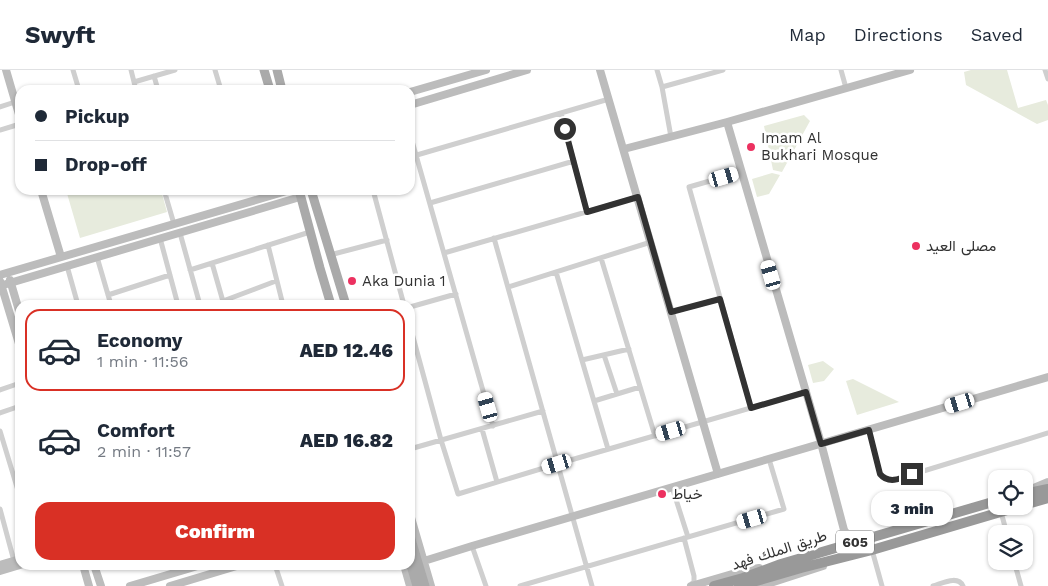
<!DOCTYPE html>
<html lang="en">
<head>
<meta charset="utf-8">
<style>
  body { margin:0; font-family:"Work Sans",Vazirmatn,sans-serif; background:#f6f6f7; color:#1f2937; height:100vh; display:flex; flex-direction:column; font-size:19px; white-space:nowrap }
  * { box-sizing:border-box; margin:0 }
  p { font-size:16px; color:#747a83 }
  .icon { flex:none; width:28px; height:28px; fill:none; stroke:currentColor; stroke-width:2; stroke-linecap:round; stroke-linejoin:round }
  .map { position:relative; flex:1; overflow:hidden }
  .details { position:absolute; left:15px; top:230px; width:400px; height:270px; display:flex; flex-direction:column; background:#fff; border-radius:15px; box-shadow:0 1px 4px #0004 }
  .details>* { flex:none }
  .guide { position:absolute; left:15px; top:15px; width:400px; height:110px; border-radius:15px; box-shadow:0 1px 4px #0004; display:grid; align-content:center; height:110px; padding:0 20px; background:#fff }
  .buttons { position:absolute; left:988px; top:400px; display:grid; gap:10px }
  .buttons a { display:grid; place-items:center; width:45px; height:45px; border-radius:10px; background:#fff; box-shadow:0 1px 4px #0004; font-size:25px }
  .end { position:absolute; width:22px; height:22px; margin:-11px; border:6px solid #323232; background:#fff; box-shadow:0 0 0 2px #fff }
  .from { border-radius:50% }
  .bubble { position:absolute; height:35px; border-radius:15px; background:#fff; box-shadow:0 1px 4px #0004; font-size:16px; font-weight:800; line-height:35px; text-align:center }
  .car { position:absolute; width:15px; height:30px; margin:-15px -8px; border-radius:6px; box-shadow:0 0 4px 1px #0007; background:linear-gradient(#fff 24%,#345 0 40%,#fff 0 76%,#345 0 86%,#fff 0) }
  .guide b { display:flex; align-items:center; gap:18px; height:48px; font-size:19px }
  .guide b+b { border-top:1px solid #e0e1e3 }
  .guide i { width:12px; height:12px; background:#1f2937 }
  ul { padding:9px 0 0; list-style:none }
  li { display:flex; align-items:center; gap:15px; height:82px; margin:0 10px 8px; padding:0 10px; border:2px solid transparent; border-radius:15px }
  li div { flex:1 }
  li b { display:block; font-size:19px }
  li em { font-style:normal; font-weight:800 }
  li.active { border-color:#d93025 }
  li>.icon { width:45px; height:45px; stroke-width:1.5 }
  .cta { display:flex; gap:10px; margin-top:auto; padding:10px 20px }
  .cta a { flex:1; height:58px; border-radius:15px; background:#d93025; color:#fff; font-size:20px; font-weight:800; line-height:58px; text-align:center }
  header { display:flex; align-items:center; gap:30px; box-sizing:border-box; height:70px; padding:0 25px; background:#fff; border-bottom:1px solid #e0e1e3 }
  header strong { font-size:24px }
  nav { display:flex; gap:28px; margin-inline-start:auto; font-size:18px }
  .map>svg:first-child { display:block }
  .green { fill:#e7ebdd }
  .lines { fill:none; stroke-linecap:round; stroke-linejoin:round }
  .street { stroke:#cfcfcf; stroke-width:5 }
  .secondary { stroke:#bcbcbc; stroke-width:8 }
  .primary { stroke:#aaa; stroke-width:9 }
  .highway { stroke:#999; stroke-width:10 }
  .route { stroke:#323232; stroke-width:6 }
  .poi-dot { fill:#ec3160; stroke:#fff; stroke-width:2 }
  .labels { text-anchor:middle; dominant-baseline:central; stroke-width:5; stroke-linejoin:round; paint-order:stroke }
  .shield { fill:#fff; stroke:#707070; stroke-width:1 }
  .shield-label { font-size:14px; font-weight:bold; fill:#323232 }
  .poi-label { font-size:15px; fill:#323232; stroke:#fff; text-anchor:start }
  .street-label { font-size:15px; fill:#323232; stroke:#fff }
</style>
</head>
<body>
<header>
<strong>Swyft</strong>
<nav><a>Map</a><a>Directions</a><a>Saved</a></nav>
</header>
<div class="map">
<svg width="1048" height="516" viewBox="0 0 1048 516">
  <rect width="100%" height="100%" fill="#fff"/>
  <!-- green -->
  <path class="green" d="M971 0H1007L1018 38 1046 30 1048 35V50L1037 54 966 15 964 2Z
    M804 45 810 51 782 102 773 100 764 56Z
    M772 103 780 105 769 124 757 127 752 109Z
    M66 120H161L167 142 80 168Z
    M823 291 834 299 824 311 813 313 808 295Z
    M853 309 899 332 857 345 846 311Z"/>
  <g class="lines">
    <!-- street -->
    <path class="street" d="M73 0 79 20
      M131 0 136 20
      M215 0 221 20
      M657 0 662 17
      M841 0 846 18
      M1045 0 1048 9
      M154 6 158 20
      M134 12 175 0
      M0 37 15 32
      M561 43 587 142
      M0 60 20 54
      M410 64 493 356
      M671 67 662 17 723 0
      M410 87 609 29
      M741 102 689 117 751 338
      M164 120 174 154
      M373 120 404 235
      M165 124 176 120
      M430 133 574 91
      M180 163 200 235
      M160 168 178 235
      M494 168 592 516
      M268 175 283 235
      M444 183 638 127
      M330 185 387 170
      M97 187 111 235
      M601 188 655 366
      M212 193 224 235
      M67 196 78 235
      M190 200 310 162
      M556 202 608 379
      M508 217 651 172
      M108 225 170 205
      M223 231 276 211
      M317 235 330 231
      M410 237 456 224
      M671 242 720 229
      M410 256 441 370 458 424 557 394 806 322
      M604 285 617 324
      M582 290 629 279
      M0 320 20 313
      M594 331 640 317
      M0 343 20 336
      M482 359 497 412
      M869 360 880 404C884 409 888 410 894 410L1048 363
      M0 361 20 427
      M410 379 543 341
      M672 417 688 467
      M0 439 14 491
      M1001 442 1007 464
      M684 468 694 506V511L691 515
      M472 476 486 516
      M872 480 882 516
      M1014 491 1021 516
      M275 495 282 516
      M520 516 784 439 769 389
      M933 516C943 513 958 505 963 516"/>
    <!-- secondary -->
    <path class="secondary" d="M6 0 20 48
      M600 0 718 404
      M410 22 486 0
      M410 35 527 0
      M727 52 821 373 844 460C848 467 853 469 861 470
      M624 79 727 52 910 0
      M41 120 61 187
      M0 205 290 120
      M10 210 20 244
      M0 211 20 277
      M0 216 300 127
      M1029 420 1048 412
      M410 444 431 516
      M424 491 472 476 1048 307
      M0 495 20 489
      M83 495 89 516
      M94 495 101 516
      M404 495 410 516
      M0 501 20 495
      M130 516 201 495
      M170 516 240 495
      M691 516 739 502 759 498
      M761 516 823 496"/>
    <!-- primary -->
    <path class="primary" d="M264 0 270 20
      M277 0 282 20
      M299 120 320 198 331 235
      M311 120 346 235
      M410 466 425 516
      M410 492 417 516"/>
    <!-- highway -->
    <path class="highway" d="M1024 424 1048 419
      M1024 435 1048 428
      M714 516 743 508 781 494 996 431
      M739 516 801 498 872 480 1021 436"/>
  </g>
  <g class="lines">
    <!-- route -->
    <path class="route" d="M565 59 587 142 638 127 671 242 720 229 751 338 806 322 821 374 869 360 880 404C889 415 902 408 912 404"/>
  </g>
  <!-- markers -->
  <g class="poi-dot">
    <circle cx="751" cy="77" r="5"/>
    <circle cx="916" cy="176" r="5"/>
    <circle cx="352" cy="211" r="5"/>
    <circle cx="662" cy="424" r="5"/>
  </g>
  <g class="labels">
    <!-- shield labels -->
    <rect class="shield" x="836" y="460.5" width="38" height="23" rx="4"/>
    <g class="shield-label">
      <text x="855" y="472">605</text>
    </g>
    <!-- poi labels -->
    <g class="poi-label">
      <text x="761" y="68">Imam Al<tspan x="761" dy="17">Bukhari Mosque</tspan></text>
      <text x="926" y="176">مصلى العيد</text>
      <text x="362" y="211">Aka Dunia 1</text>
      <text x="672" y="424">خياط</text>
    </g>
    <!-- street labels -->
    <g class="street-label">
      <text transform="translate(779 480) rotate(-18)">طريق الملك فهد</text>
    </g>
  </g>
</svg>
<div class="buttons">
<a><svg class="icon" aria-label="locate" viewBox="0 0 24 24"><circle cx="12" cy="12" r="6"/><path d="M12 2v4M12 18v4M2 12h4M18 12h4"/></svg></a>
<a><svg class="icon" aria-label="layers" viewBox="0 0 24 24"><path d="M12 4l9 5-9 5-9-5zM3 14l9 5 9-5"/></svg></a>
</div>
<i class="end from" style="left:565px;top:59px"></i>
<i class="end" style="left:912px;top:404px"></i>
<div class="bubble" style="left:871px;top:421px;width:82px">3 min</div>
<i class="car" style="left:724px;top:107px;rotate:74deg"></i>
<i class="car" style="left:771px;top:205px;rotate:344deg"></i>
<i class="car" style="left:960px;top:333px;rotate:253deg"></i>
<i class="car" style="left:488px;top:337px;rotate:344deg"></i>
<i class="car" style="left:671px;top:361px;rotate:254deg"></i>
<i class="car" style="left:557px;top:394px;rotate:253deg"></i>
<i class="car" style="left:752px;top:449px;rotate:254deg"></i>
<div class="guide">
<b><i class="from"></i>Pickup</b>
<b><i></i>Drop-off</b>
</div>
<section class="details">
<ul>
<li class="active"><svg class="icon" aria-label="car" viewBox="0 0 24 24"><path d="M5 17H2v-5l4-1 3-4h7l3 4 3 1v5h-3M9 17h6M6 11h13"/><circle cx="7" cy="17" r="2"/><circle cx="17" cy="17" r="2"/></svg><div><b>Economy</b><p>1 min · 11:56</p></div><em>AED 12.46</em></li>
<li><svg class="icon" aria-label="car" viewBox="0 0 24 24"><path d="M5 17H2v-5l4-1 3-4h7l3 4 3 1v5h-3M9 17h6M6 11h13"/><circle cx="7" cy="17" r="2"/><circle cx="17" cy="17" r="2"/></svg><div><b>Comfort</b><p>2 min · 11:57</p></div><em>AED 16.82</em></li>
</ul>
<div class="cta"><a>Confirm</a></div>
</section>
</div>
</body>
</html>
